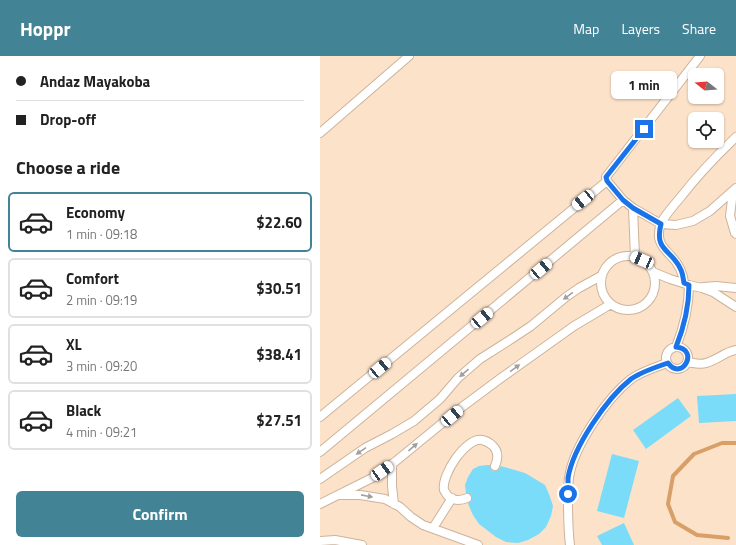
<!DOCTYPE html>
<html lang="en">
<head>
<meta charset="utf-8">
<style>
  body { margin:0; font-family:"Titillium Web",sans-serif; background:#f2f2f2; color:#222; height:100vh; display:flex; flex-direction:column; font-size:15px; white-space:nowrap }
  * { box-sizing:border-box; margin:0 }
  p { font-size:13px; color:#767676 }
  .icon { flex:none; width:22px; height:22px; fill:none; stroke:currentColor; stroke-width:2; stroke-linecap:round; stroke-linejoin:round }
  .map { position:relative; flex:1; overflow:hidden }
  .panel { display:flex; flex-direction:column; background:#fff; width:320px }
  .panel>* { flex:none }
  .top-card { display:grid; align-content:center; height:88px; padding:0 16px; background:#fff }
  .needle { width:26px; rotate:287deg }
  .controls { position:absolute; left:368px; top:12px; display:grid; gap:8px }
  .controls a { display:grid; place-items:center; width:36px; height:36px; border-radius:6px; background:#fff; box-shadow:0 1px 3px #0004; font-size:20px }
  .end { position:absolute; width:18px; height:18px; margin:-9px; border:5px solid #1a73e8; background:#fff; box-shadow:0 0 0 2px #fff }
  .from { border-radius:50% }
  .bubble { position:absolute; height:28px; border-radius:6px; background:#fff; box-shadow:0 1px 3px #0004; font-size:13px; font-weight:700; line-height:28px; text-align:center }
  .car { position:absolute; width:12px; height:24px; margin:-12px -6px; border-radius:5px; box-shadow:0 0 3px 1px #0007; background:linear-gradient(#fff 24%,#345 0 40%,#fff 0 76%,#345 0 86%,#fff 0) }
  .top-card b { display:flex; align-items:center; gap:14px; height:38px; font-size:15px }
  .top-card b+b { border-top:1px solid #e0e0e0 }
  .top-card i { width:10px; height:10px; background:#222 }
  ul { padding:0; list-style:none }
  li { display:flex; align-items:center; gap:12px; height:60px; margin:0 8px 6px; padding:0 8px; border:2px solid #e0e0e0; border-radius:6px }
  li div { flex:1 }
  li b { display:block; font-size:15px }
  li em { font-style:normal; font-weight:700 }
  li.active { border-color:#428395 }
  li>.icon { width:36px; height:36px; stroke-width:1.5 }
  h2 { padding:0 16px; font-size:18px; line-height:48px }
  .button { display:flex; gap:8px; margin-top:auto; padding:8px 16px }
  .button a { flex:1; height:46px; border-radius:6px; background:#428395; color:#fff; font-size:16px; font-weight:700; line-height:46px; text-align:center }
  header { display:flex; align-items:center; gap:24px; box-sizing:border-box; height:56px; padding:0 20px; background:#428395; color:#fff }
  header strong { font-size:19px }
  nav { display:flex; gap:22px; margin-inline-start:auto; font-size:14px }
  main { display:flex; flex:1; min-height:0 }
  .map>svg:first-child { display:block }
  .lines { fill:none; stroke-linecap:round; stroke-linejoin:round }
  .stream { stroke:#d89f66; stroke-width:4 }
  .building { fill:#7adcf8 }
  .service-casing { stroke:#ccb39b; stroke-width:10 }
  .service { stroke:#fff; stroke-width:8 }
  .oneway { fill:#a39f9c }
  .route { stroke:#1a73e8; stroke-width:5 }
</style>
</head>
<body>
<header>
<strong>Hoppr</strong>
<nav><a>Map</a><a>Layers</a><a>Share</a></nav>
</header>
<main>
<section class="panel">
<div class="top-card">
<b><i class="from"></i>Andaz Mayakoba</b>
<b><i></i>Drop-off</b>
</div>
<h2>Choose a ride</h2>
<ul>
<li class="active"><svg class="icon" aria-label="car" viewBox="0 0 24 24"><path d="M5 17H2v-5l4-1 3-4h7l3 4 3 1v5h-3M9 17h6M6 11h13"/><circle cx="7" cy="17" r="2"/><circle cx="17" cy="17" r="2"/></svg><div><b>Economy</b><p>1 min · 09:18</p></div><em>$22.60</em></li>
<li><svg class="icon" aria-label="car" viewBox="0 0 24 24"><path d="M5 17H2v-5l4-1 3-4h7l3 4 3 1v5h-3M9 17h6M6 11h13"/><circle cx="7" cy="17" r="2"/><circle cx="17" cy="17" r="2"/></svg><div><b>Comfort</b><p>2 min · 09:19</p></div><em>$30.51</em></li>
<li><svg class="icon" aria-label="car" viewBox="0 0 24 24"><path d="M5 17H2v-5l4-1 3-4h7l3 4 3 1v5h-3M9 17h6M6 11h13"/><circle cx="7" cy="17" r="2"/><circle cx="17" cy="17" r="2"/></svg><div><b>XL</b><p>3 min · 09:20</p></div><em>$38.41</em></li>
<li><svg class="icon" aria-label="car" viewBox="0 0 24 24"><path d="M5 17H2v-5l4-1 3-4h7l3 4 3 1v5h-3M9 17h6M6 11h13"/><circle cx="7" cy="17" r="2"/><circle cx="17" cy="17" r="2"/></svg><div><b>Black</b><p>4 min · 09:21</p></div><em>$27.51</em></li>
</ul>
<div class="button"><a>Confirm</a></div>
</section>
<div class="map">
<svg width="416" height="489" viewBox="0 0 416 489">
  <rect width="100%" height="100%" fill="#fce2c9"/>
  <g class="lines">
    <!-- stream -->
    <path class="stream" d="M408 482 377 479 355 466 348 448 353 420 374 398 402 387H416"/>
  </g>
  <!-- building -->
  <path class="building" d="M416 338V365L379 367 377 340Z
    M358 342 371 360 326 393 313 374Z
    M292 398 319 405 304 462 277 455Z
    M167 409H170L171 413 173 415 178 414 181 410 205 417 225 429 229 438 233 450 231 460 226 471 219 478 208 484 198 487 186 486 176 481 159 468 153 459 149 450 148 447 151 445 152 440 150 438 146 437 145 429 148 421 153 413 159 410Z
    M304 467 314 489H282L277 480Z"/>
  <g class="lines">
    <!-- service casing -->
    <g class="service-casing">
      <path id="service" d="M0 77 89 0
        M413 135 410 160 415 177 416 178
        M313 152 341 168 356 169 373 165 390 155 416 132
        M281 227a27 27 0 1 1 54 0a27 27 0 1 1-54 0Z
        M315 201 313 152 303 144 287 125 286 121 380 0
        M333 216 350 223 369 229 382 232 393 236 416 251
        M364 227C363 217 359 208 351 200 347 195 342 192 340 185 338 180 339 173 341 167 346 158 353 150 360 142 377 120 396 100 416 81
        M383 231 396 230 416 232
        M356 291C364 271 369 251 369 229
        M346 302a11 11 0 1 1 22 0a11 11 0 1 1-22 0Z
        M367 306C374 307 380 309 386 307 397 304 405 296 416 294
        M0 361 287 125
        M0 396 303 144
        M72 408V430L74 448
        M0 423 45 392 72 378 94 365 120 343 138 322 160 303 193 282 211 270 246 241 259 232 281 220
        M21 439H40L65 443 80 451 91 461 103 469 158 489
        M147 442C140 445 132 445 127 439 126 437 125 436 124 434 121 419 146 381 162 384 167 385 170 387 173 390 179 396 178 403 175 410
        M0 448 52 422 76 405 142 351 181 322 254 270 291 248
        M113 472 132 442
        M0 485 15 484 42 489
        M250 489C248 474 248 459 248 443 248 436 248 429 249 422 253 391 287 342 311 323 321 316 336 311 347 307"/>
    </g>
    <!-- service -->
    <use href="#service" class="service"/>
  </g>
  <!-- one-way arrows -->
  <defs><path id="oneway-solid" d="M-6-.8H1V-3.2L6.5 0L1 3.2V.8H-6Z"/></defs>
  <g class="oneway">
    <use href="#oneway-solid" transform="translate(248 240) rotate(144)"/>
    <use href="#oneway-solid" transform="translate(195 312) rotate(-36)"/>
    <use href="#oneway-solid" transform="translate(144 317) rotate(139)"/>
    <use href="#oneway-solid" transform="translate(93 391) rotate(-40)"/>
    <use href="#oneway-solid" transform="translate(41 395) rotate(146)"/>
    <use href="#oneway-solid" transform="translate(47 440) rotate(11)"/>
  </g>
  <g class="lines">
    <!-- route -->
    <path class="route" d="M248 438C248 433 248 427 248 422 253 391 287 342 311 323 321 316 336 311 348 307 362 326 380 293 356 291 364 271 369 251 369 229L364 227C363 222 363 217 360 212 351 193 334 195 341 168L313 152 303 144 287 125 286 121 324 73"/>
  </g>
</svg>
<div class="controls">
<a><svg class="needle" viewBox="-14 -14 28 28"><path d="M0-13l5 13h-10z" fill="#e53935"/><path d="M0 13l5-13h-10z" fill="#767676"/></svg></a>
<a><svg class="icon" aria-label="locate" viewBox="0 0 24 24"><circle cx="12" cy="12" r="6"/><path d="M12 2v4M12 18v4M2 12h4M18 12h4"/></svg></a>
</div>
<i class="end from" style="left:248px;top:438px"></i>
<i class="end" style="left:324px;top:73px"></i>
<div class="bubble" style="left:291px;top:15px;width:66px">1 min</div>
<i class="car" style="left:263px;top:144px;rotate:231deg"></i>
<i class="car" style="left:322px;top:204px;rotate:293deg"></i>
<i class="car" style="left:221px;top:213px;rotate:50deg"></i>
<i class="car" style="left:162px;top:262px;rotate:50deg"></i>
<i class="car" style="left:60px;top:312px;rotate:50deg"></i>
<i class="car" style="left:132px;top:360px;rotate:50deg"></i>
<i class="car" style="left:62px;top:415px;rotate:55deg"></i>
</div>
</main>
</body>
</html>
